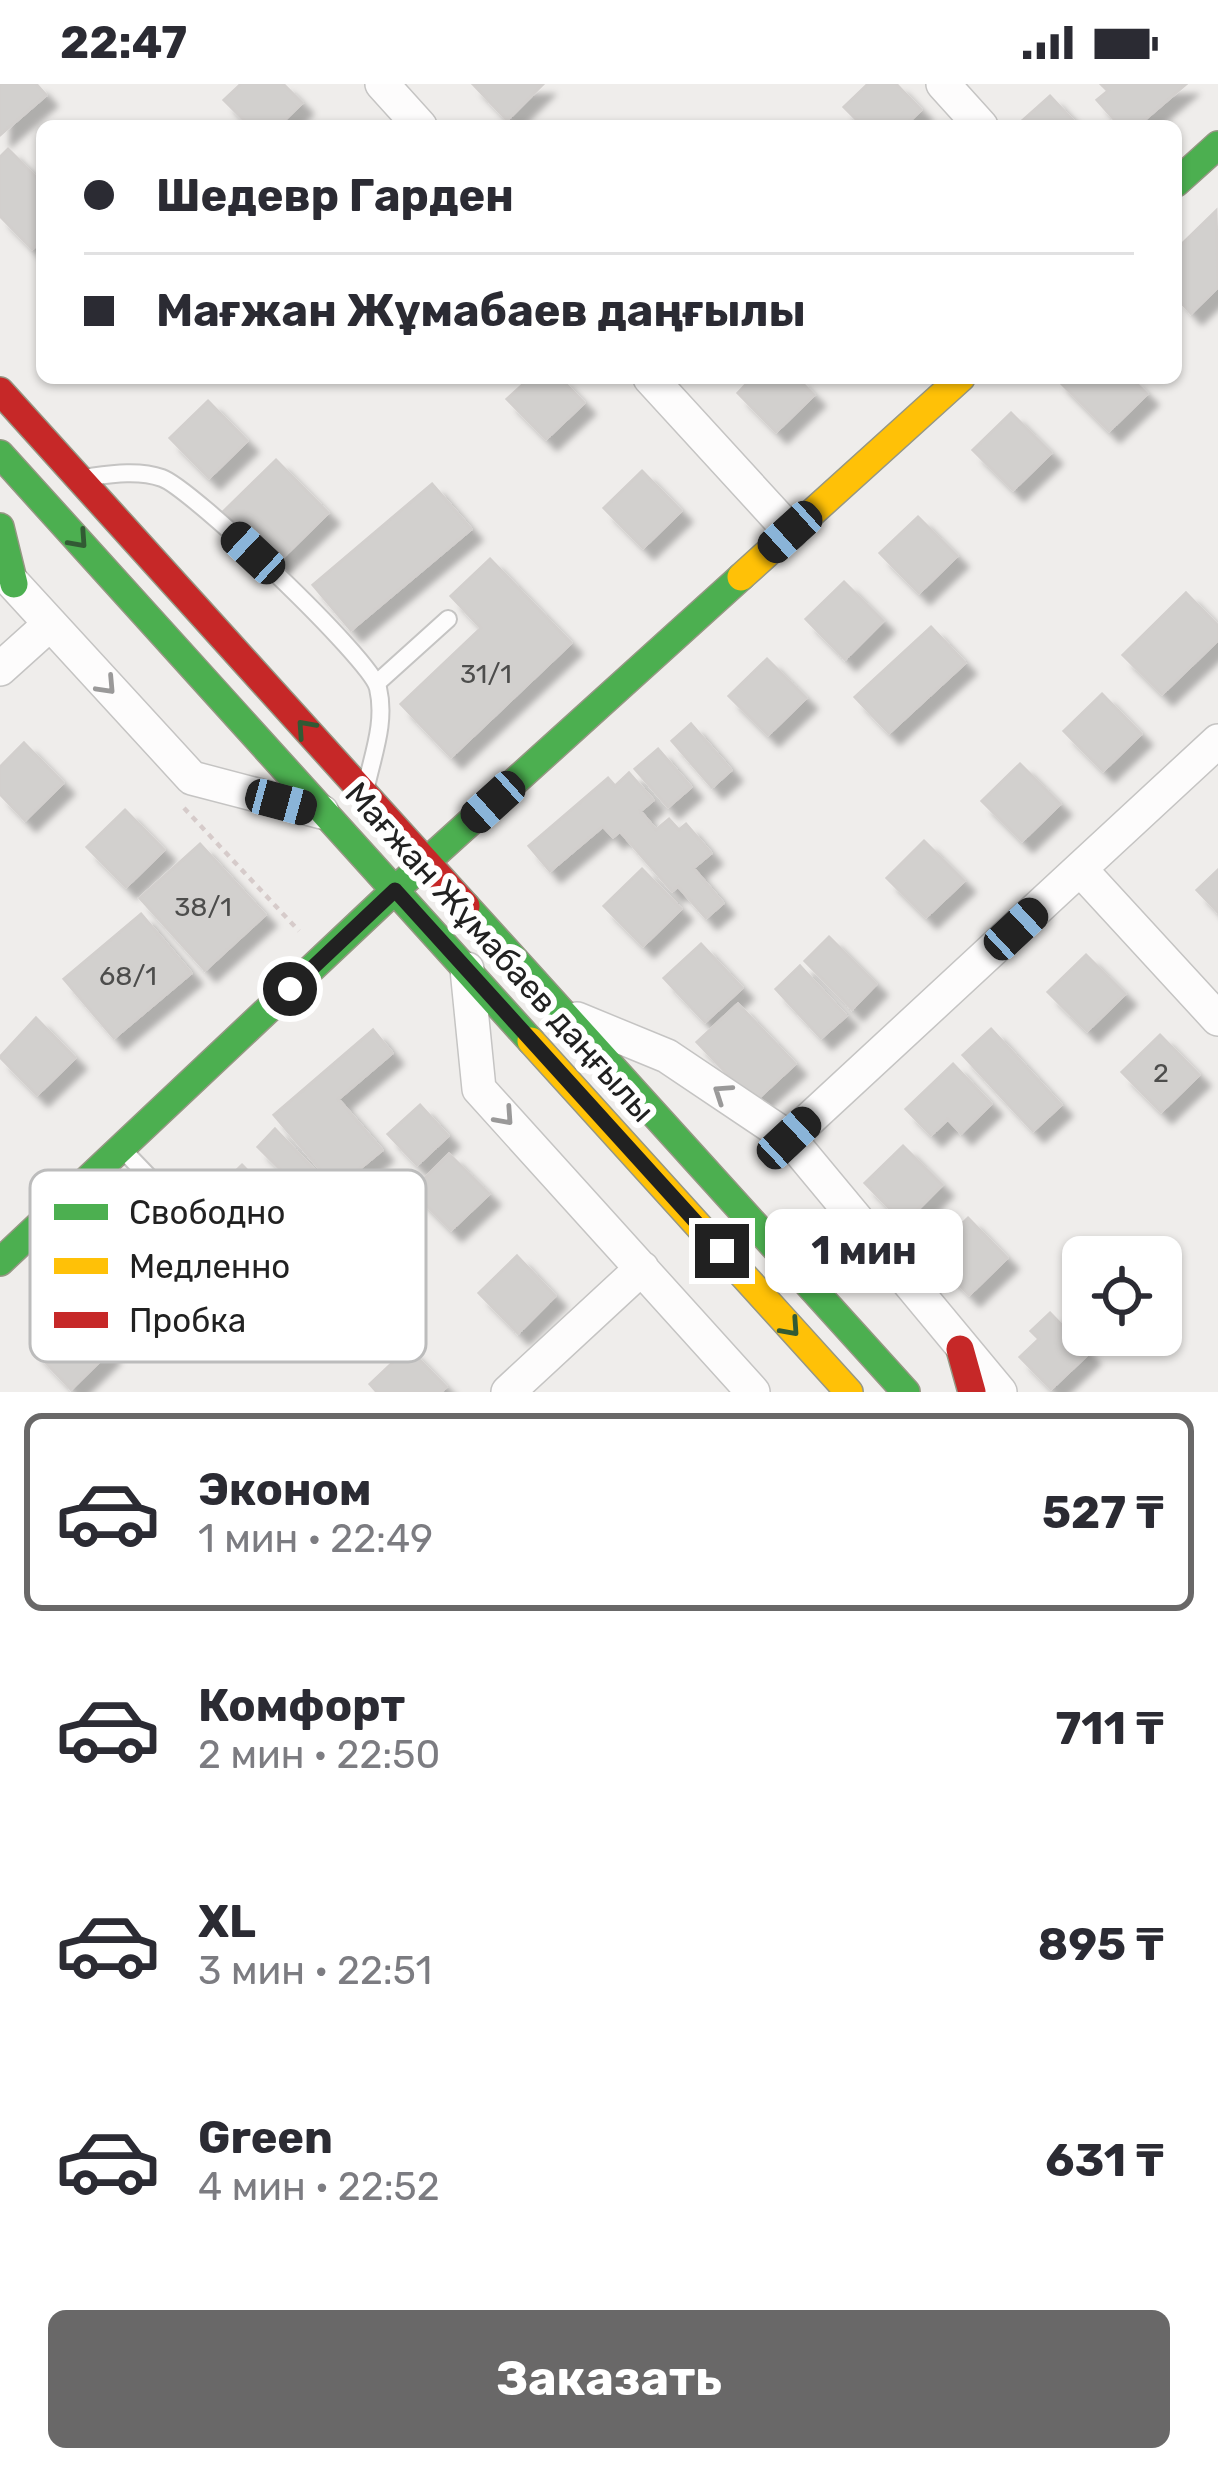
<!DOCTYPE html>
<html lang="ru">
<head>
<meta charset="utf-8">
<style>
  body { margin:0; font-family:Rubik,sans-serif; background:#f2f2f3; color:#2b2b33; height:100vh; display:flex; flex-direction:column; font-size:45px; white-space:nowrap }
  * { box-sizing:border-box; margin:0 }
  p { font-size:39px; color:#7c7c81 }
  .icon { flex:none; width:66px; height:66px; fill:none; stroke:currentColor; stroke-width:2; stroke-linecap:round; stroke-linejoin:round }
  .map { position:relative; height:1308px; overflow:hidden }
  .side { display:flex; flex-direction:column; background:#fff; flex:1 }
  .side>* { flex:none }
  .banner { position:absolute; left:36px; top:36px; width:1146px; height:264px; border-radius:18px; box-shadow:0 3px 9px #0004; display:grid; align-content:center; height:264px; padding:0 48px; background:#fff }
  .fabs { position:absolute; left:1062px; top:1152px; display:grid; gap:24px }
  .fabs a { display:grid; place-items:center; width:120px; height:120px; border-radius:18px; background:#fff; box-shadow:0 3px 9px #0004; font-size:60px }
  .end { position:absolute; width:54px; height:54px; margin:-27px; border:15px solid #212121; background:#fff; box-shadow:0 0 0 6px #fff }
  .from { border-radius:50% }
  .bubble { position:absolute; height:84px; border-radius:18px; background:#fff; box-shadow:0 3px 9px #0004; font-size:39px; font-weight:700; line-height:84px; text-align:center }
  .car { position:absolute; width:36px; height:72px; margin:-36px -18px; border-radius:15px; box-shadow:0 0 9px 3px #0007; background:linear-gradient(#222 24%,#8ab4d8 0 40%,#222 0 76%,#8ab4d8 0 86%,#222 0) }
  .banner b { display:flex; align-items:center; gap:42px; height:114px; font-size:45px }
  .banner b+b { border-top:3px solid #e1e1e2 }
  .banner i { width:30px; height:30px; background:#2b2b33 }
  ul { padding:21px 0 0; list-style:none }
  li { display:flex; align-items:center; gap:36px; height:198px; margin:0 24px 18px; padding:0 24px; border:6px solid transparent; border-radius:18px }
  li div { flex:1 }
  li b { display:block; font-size:45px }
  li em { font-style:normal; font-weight:700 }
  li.selected { border-color:#696868 }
  li>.icon { width:108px; height:108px; stroke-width:1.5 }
  .cta { display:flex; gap:24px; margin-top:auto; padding:24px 48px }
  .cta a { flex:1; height:138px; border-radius:18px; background:#696868; color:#fff; font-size:48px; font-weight:700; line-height:138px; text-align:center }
  .status { display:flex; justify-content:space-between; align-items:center; height:84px; padding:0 60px; background:#fff; direction:ltr }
  .status svg { height:33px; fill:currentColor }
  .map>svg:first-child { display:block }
  .building { fill:#d2d0ce; stroke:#d2cfcd; stroke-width:3; filter:url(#shadow) }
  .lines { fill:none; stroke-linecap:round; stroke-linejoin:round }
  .lane-casing { stroke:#c5c4c3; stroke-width:20 }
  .street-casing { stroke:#c5c4c3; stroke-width:36 }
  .fast-casing { stroke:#969784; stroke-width:30 }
  .slow-casing { stroke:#969784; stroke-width:30 }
  .jam-casing { stroke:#969784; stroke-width:30 }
  .path { stroke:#d6cbca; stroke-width:4.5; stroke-dasharray:6 6; stroke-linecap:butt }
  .lane { stroke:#fdfcfc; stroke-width:16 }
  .street { stroke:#fdfcfc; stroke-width:33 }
  .fast { stroke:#4caf50; stroke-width:27 }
  .slow { stroke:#ffc107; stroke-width:27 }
  .jam { stroke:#c62828; stroke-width:27 }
  .oneway { stroke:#325a34 }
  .oneway2 { stroke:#9a9999 }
  .route { stroke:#212121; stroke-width:15 }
  .labels { text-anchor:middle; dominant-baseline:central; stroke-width:12; stroke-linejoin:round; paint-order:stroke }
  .number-label { font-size:27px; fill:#4d4d4c }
  .street-label { font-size:33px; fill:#212121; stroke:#fff }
  .key { fill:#fff; stroke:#bcbcbc; stroke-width:3 }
  .key-label { font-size:33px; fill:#212121 }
</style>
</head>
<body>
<div class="status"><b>22:47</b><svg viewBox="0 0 49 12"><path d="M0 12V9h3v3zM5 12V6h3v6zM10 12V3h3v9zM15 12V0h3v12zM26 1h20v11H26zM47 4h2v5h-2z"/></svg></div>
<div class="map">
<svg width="1218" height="1308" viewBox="0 0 1218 1308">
  <defs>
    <filter id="shadow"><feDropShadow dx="11" dy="11" stdDeviation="3" flood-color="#0004"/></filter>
  </defs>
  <rect width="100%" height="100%" fill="#efedeb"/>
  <!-- building -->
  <path class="building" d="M0 0H36L46 11 0 51Z
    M241 0H283L302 19 278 42H250L224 16Z
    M473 0H543L507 36Z
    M868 0H896L921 26 904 42H863L844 23Z
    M1101 0H1186L1137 42H1120L1097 16 1108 7Z
    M1050 12 1078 42H1024L1021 38Z
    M8 65 42 99V156L32 165 0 132V73Z
    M1216 127 1218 203 1191 229 1176 213V166Z
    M530 294H560L584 319 546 355 507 315Z
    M752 294H797L814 311 776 348 738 309Z
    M1131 294 1147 310 1109 347 1057 295Z
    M208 317 247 357 209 394 170 354Z
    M1011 329 1051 369 1013 406 973 366Z
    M276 376 328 429 276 480 224 427Z
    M642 387 681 427 643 464 604 424Z
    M432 400 471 445 351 546 313 501Z
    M918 433 957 472 919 509 880 469Z
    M490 475 571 559 451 673 401 620 481 544 451 512Z
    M844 498 883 537 845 575 806 535Z
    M1186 509 1218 542V556L1162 610 1123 571Z
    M931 543 965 579 889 649 855 613Z
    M767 575 806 614 768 651 729 612Z
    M1102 610 1141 650 1103 687 1064 647Z
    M691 640 731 686 712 703 672 657Z
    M24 659 63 699 25 736 0 710V683Z
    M658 665 691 703 668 723 635 685Z
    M1020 680 1060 720 1022 757 982 717Z
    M629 689 653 716 640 727 656 746 669 735 679 746 686 740 711 769 693 784 723 819 706 834 678 802 672 807 620 747 613 753 603 742 550 787 529 762 608 694 615 702Z
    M125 726 164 766 126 803 87 763Z
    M924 757 964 797 926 833 887 794Z
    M200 760 265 831 205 886 140 814Z
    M642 785 681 825 643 862 604 822Z
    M1218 786V828L1197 806Z
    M141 830 191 889 114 954 64 895Z
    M829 853 876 900 852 925 805 877Z
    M701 860 742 904 705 938 664 894Z
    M1086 871 1125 910 1087 947 1048 908Z
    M800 882 846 932 821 954 776 905Z
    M738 920 795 980 754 1018 697 958Z
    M36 934 75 974 37 1011 0 973Z
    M991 945 1061 1021 1033 1047 963 971Z
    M373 946 392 969 338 1015 382 1066 336 1104 274 1031Z
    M1160 951 1199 991 1161 1028 1122 988Z
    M953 980 991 1020 961 1049 948 1035 931 1051 906 1025Z
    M420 1021 448 1052 417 1081 388 1050Z
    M275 1045 320 1092 304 1109 258 1063Z
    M903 1062 942 1101 904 1139 865 1099Z
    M449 1070 489 1110 451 1146 412 1107Z
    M242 1081 281 1121 243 1158 204 1118Z
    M968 1134 1007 1174 969 1211 930 1171Z
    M517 1172 555 1212 518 1249 479 1209Z
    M71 1228 109 1268 71 1305 33 1265Z
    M1050 1229 1089 1269 1051 1305 1020 1273 1039 1255 1031 1247Z
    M408 1264 446 1303 441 1308H377L370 1300Z"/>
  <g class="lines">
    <!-- lane casing -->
    <g class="lane-casing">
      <path id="lane" d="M89 393C112 390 139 386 162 394 191 404 371 575 378 604 386 638 373 670 366 703
        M377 599 448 535
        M125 1068 245 1193"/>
    </g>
    <!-- street casing -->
    <g class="street-casing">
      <path id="street" d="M382 0 420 42
        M943 0 981 42
        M650 294 791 448
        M1 486 192 694 322 728
        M0 585 50 540
        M1080 785 1218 935
        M467 885 479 1005 753 1308
        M577 935 667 972 789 1054 1000 1308
        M789 1054 1218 657
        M508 1308 642 1184"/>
    </g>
    <!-- fast casing -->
    <g class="fast-casing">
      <path id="fast" d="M1176 99 1218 61
        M0 370 531 957
        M0 443 14 500
        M466 822 906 1308
        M0 1178 395 806 741 493"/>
    </g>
    <!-- slow casing -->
    <g class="slow-casing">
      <path id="slow" d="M741 493 961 294
        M531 957 849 1308"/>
    </g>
    <!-- jam casing -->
    <g class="jam-casing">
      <path id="jam" d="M0 307 466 822
        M960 1265 972 1308"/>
    </g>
    <!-- path -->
    <path class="path" d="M184 724 299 847"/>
    <!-- lane -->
    <use href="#lane" class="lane"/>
    <!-- street -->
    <use href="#street" class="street"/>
    <!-- fast -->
    <use href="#fast" class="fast"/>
    <!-- slow -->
    <use href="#slow" class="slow"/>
    <!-- jam -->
    <use href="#jam" class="jam"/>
  </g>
  <!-- one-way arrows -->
  <defs><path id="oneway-chevron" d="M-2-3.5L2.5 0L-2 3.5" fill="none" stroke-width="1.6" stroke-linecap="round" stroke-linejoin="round" transform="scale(3)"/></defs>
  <g class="oneway">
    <use href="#oneway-chevron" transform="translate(79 456) rotate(48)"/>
    <use href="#oneway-chevron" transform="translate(305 644) rotate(-132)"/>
    <use href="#oneway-chevron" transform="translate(791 1244) rotate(48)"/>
  </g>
  <g class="oneway2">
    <use href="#oneway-chevron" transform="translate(107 602) rotate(47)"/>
    <use href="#oneway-chevron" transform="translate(722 1009) rotate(-146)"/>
    <use href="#oneway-chevron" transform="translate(505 1033) rotate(48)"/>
  </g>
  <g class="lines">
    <!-- route -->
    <path class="route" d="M290 905 395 806 722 1167"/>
  </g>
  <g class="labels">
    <!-- number labels -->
    <g class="number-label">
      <text x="486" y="590">31/1</text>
      <text x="203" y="823">38/1</text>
      <text x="128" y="892">68/1</text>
      <text x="1161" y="989">2</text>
    </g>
    <!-- street labels -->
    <g class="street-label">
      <text transform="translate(500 868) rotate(48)">Мағжан Жұмабаев даңғылы</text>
    </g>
  </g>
  <!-- legend -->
  <rect x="30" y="1086" width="396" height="192" rx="18" class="key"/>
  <rect x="54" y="1120" width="54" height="16" fill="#4caf50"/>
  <rect x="54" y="1174" width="54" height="16" fill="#ffc107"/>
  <rect x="54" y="1228" width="54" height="16" fill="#c62828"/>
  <g class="key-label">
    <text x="129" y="1140">Свободно</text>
    <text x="129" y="1194">Медленно</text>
    <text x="129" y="1248">Пробка</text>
  </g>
</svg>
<div class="fabs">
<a><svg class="icon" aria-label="locate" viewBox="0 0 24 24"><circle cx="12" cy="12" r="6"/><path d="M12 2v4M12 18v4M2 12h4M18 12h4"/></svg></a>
</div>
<i class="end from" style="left:290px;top:905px"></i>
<i class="end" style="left:722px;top:1167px"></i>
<div class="bubble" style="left:765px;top:1125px;width:198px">1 мин</div>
<i class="car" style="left:790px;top:448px;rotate:228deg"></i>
<i class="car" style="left:253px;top:469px;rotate:313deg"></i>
<i class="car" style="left:281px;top:718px;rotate:105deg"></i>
<i class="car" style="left:493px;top:718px;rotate:228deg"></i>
<i class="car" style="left:1016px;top:845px;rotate:47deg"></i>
<i class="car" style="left:789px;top:1054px;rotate:47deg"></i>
<div class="banner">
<b><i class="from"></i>Шедевр Гарден</b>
<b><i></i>Мағжан Жұмабаев даңғылы</b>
</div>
</div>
<section class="side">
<ul>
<li class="selected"><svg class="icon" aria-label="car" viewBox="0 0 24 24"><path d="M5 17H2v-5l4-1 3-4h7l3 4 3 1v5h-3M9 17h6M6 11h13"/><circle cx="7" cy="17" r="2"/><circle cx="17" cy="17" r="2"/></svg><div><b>Эконом</b><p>1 мин · 22:49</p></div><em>527 ₸</em></li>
<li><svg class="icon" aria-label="car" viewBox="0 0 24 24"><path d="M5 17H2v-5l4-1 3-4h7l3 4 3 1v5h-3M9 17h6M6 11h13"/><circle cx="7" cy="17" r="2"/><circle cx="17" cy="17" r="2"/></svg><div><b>Комфорт</b><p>2 мин · 22:50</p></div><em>711 ₸</em></li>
<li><svg class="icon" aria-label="car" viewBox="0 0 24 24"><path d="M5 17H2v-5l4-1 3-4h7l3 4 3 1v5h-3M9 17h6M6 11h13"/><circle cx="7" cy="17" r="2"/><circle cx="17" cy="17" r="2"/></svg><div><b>XL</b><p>3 мин · 22:51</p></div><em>895 ₸</em></li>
<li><svg class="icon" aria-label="car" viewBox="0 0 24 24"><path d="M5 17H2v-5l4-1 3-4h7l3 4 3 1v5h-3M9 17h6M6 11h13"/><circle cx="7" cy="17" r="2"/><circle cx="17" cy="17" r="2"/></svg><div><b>Green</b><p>4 мин · 22:52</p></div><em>631 ₸</em></li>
</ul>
<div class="cta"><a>Заказать</a></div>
</section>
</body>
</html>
